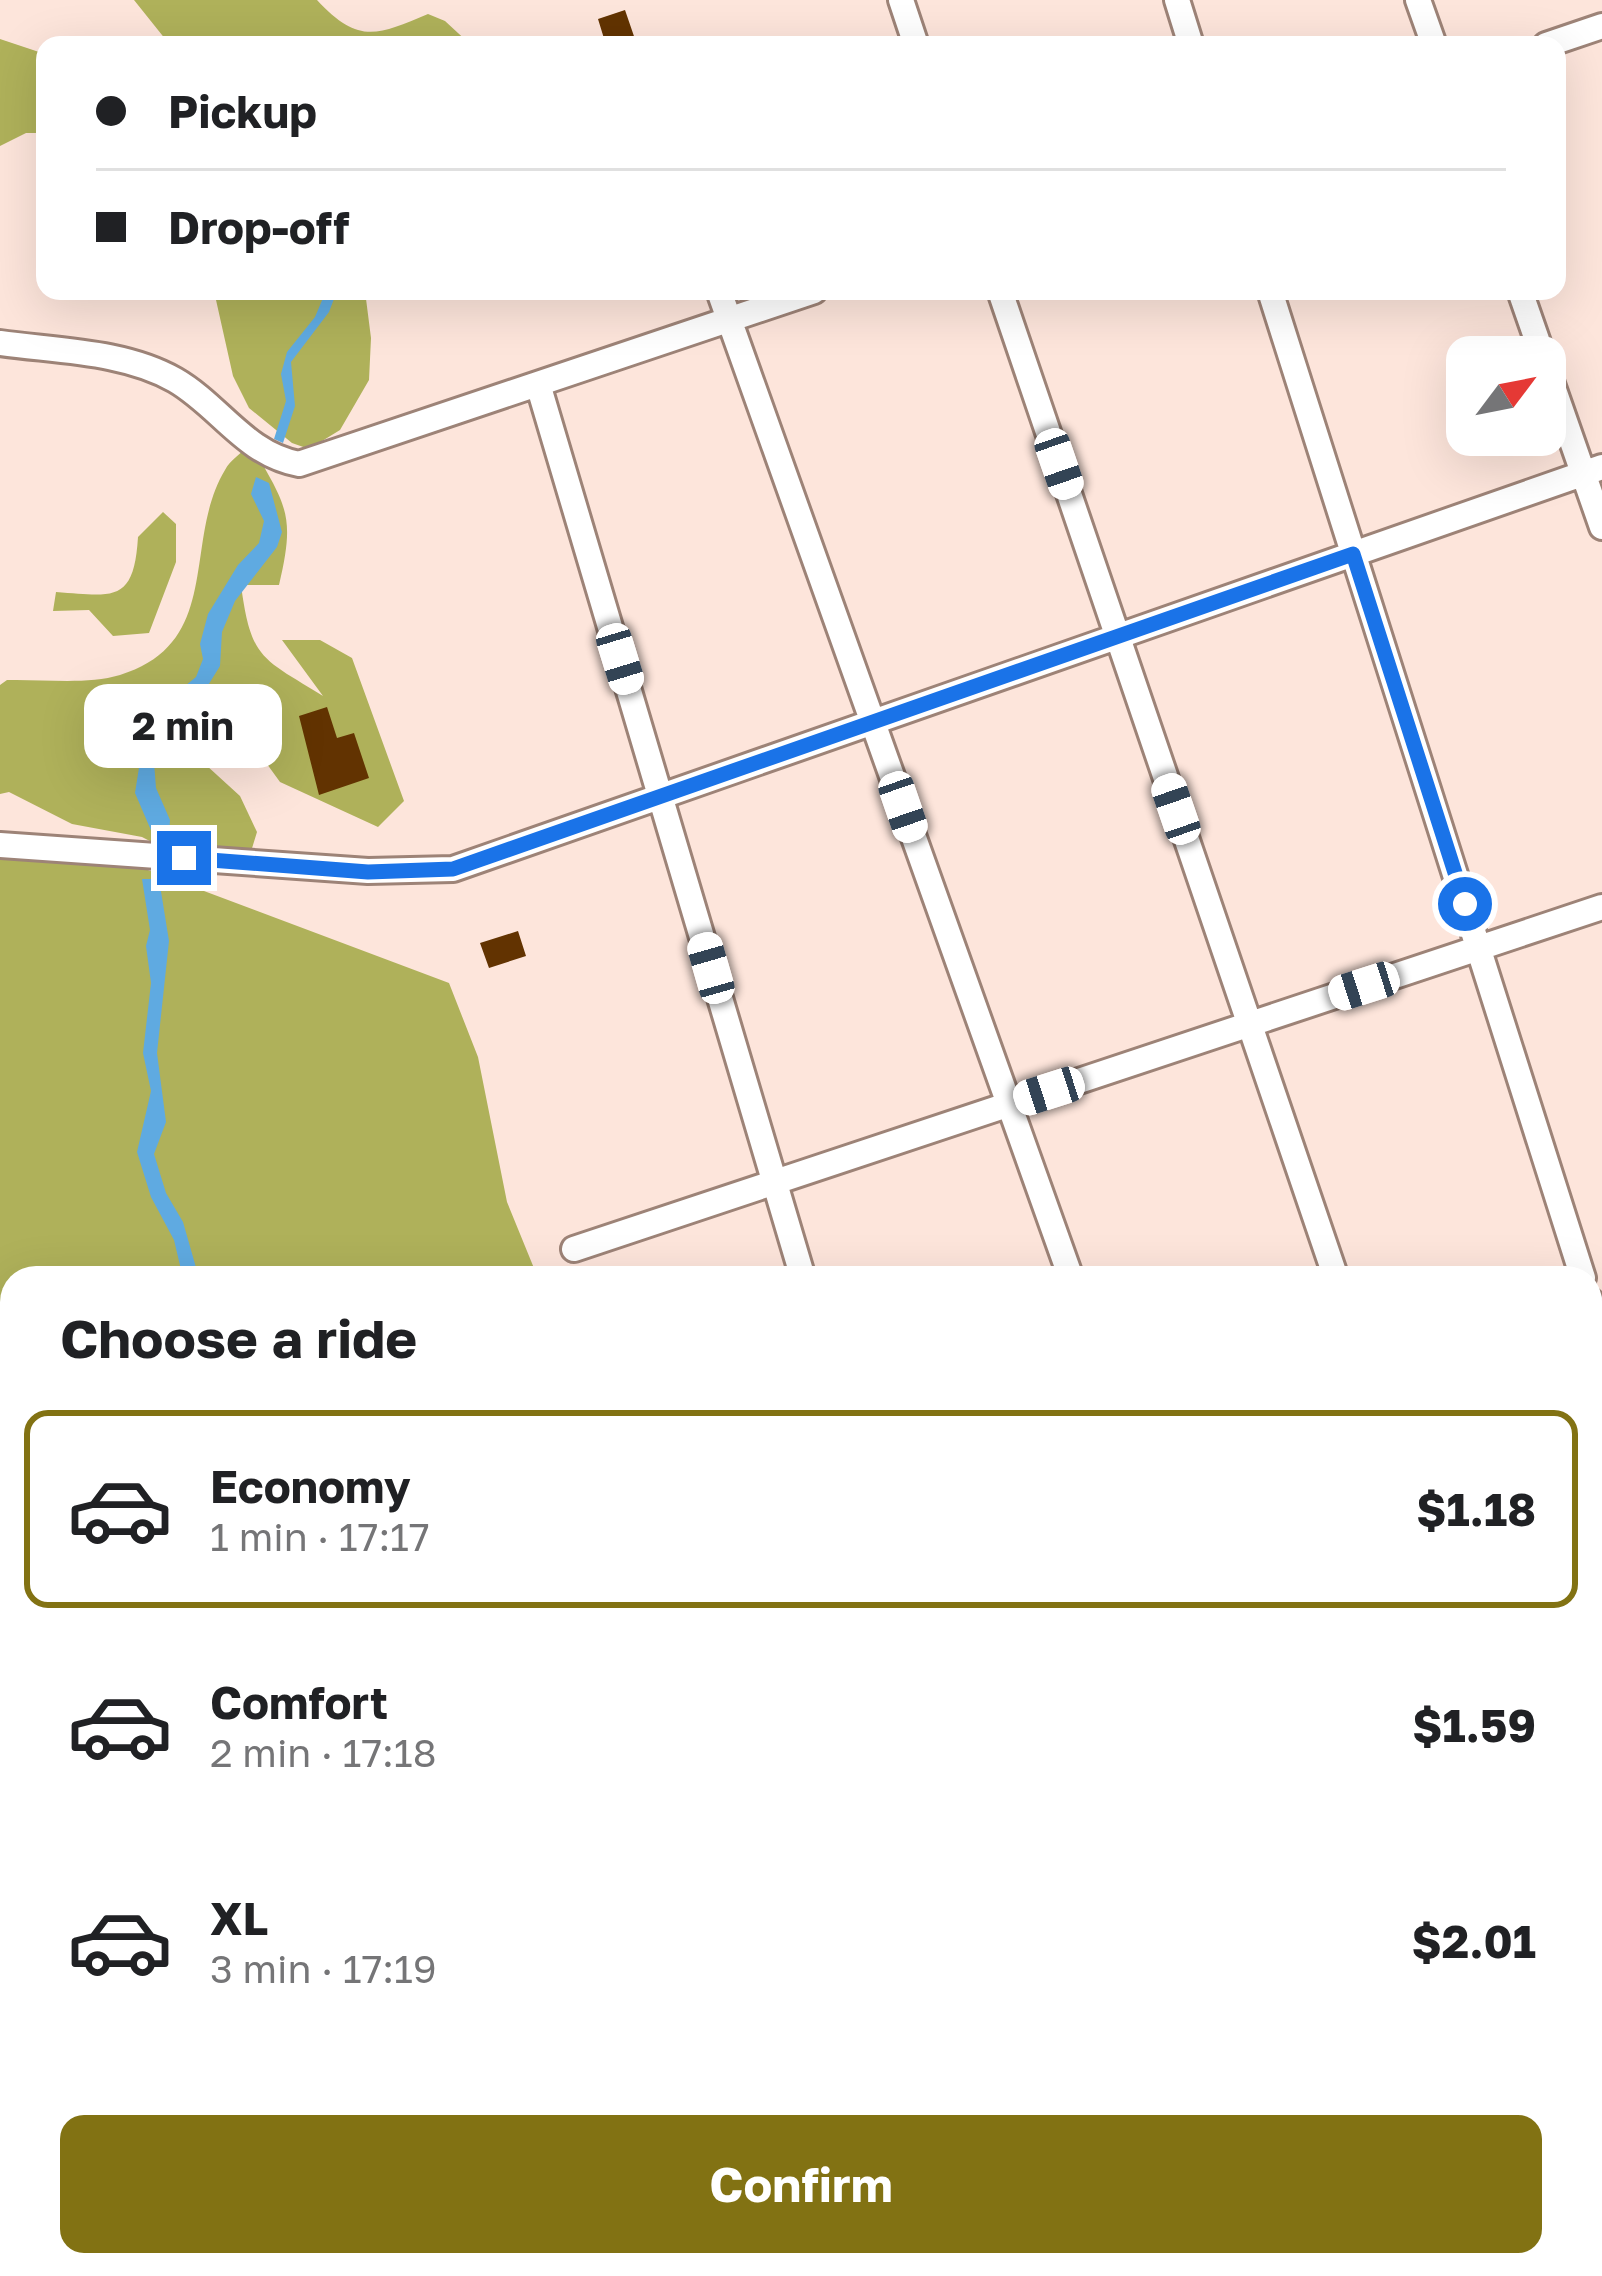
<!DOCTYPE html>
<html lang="en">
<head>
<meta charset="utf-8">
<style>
  body { margin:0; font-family:"Golos Text",sans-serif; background:#f6f6f6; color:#202124; height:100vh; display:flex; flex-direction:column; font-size:45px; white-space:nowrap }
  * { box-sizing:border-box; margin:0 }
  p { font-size:39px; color:#757577 }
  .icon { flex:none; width:66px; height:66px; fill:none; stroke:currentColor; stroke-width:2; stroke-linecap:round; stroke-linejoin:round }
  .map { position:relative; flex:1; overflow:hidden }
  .panel { position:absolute; left:0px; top:1266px; width:1602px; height:1011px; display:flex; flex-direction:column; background:#fff; border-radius:36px 36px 0 0; box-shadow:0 12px 48px #0002 }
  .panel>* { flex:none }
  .top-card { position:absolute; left:36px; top:36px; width:1530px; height:264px; border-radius:24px; box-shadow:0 12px 48px #0002; display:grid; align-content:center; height:264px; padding:0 60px; background:#fff }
  .needle { width:78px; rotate:58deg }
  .tools { position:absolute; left:1446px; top:336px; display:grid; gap:24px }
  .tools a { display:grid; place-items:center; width:120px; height:120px; border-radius:24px; background:#fff; box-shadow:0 12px 48px #0002; font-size:60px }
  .end { position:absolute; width:54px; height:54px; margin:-27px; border:15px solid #1a73e8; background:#fff; box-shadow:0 0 0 6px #fff }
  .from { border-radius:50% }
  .bubble { position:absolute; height:84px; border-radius:24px; background:#fff; box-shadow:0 12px 48px #0002; font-size:39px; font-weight:700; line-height:84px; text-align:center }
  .car { position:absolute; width:36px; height:72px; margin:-36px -18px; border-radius:15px; box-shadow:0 0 9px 3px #0007; background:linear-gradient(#fff 24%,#345 0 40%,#fff 0 76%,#345 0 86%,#fff 0) }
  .top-card b { display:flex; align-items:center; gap:42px; height:114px; font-size:45px }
  .top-card b+b { border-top:3px solid #e0e0e0 }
  .top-card i { width:30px; height:30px; background:#202124 }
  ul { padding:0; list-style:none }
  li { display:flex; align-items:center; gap:36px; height:198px; margin:0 24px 18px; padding:0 36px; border:6px solid transparent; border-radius:24px }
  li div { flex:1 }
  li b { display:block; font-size:45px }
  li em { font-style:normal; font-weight:700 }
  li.active { border-color:#827213 }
  li>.icon { width:108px; height:108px; stroke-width:1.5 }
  h2 { padding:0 60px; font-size:54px; line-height:144px }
  .cta { display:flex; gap:24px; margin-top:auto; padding:24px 60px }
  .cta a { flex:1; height:138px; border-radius:24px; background:#827213; color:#fff; font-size:48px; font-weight:700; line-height:138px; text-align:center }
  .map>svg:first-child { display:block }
  .forest { fill:#afb15a }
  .water { fill:#5faae1 }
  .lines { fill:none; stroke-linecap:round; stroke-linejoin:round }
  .stream { stroke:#5faae1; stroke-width:6 }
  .building { fill:#623301 }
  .minor-casing { stroke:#9d8377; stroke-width:30 }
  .minor { stroke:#fff; stroke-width:24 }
  .route { stroke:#1a73e8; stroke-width:15 }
</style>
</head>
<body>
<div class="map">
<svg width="1602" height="2276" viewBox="0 0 1602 2276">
  <rect width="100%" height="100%" fill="#fde5db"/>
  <!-- forest -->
  <path class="forest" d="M134 0H317C358 44 376 36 428 14L445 21 471 45H170Z
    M0 39 45 54V133H26L0 146Z
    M214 291H365L371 338 369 380 340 430 309 449 292 443 249 408 233 376Z
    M251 444C286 506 296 514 279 585H241C251 660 262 658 323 696L282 640H320L352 658 404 801 378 827 280 782 259 753 200 713 183 744 240 796 257 832 245 871H208L142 837 72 824 9 792 0 794V685L7 680C42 679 87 685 120 675 224 643 182 541 225 470 230 460 243 452 251 444Z
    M163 512 176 524V562L149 633 113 636 89 610 53 611 56 592C113 596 134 604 138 537Z
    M0 849 100 852 449 983 478 1057 507 1202 538 1278H12V1529L0 1520Z"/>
  <!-- water -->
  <path class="water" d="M326 291H337L329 312 291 362 295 406 283 443 274 439 286 401 281 374 287 352 315 317Z
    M256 477 269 483 282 532 277 547 235 601 222 632 220 666 202 695 181 711 154 762 156 788 170 820 169 834 153 835 135 793 144 736 163 704 196 677 203 659 200 644 208 614 238 565 259 543 264 521 251 494Z
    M142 879H159L169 941 157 1053 166 1122 154 1154 166 1193 183 1222 199 1278H183L174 1240 151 1197 137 1152 151 1091 143 1053 151 983 146 946 150 930Z"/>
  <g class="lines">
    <!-- stream -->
    <path class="stream" d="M0 2253 12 2256
      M59 2265 92 2276
      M1042 2265 1047 2276"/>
  </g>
  <!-- building -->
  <path class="building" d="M625 10 637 45H606L598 19Z
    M327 707 337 738 354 733 369 778 319 795 299 716Z
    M518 931 526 956 489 968 480 943Z"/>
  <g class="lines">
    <!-- minor casing -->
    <g class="minor-casing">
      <path id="minor" d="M901 0 916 45
        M1177 0 1191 45
        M1418 0 1434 45
        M1546 45 1602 26
        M719 291 1071 1278
        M1000 291 1336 1278
        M1270 291 1583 1278
        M1520 291 1543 357
        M0 343C57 351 124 351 175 380 220 406 245 454 299 464L814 291
        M1545 364 1602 527
        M538 384 803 1278
        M0 845 368 871 453 869 1602 467
        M574 1249 1602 907
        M1590 1300 1602 1337
        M1590 1682 1602 1676
        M0 1897 12 1904
        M220 2276 221 2265"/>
    </g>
    <!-- minor -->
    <use href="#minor" class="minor"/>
  </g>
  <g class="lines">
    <!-- route -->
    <path class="route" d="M184 858 368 872 453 869 1353 554 1465 904"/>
  </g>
</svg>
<div class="tools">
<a><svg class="needle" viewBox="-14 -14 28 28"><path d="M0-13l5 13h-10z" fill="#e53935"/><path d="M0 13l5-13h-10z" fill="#757577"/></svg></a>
</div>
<i class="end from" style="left:1465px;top:904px"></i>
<i class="end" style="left:184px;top:858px"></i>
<div class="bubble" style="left:84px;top:684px;width:198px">2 min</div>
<i class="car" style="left:1059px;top:464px;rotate:161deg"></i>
<i class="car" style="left:620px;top:659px;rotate:163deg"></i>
<i class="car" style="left:903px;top:807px;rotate:161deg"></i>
<i class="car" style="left:1176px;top:809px;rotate:341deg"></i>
<i class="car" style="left:711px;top:968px;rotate:344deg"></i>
<i class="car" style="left:1364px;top:986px;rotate:252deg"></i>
<i class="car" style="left:1049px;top:1091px;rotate:252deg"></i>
<div class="top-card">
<b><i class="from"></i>Pickup</b>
<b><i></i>Drop-off</b>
</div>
<section class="panel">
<h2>Choose a ride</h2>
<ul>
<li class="active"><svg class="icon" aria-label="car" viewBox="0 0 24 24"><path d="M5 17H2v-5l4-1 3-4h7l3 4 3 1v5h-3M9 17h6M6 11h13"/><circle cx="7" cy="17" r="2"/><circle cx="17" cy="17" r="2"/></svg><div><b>Economy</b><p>1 min · 17:17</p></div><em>$1.18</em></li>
<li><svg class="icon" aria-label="car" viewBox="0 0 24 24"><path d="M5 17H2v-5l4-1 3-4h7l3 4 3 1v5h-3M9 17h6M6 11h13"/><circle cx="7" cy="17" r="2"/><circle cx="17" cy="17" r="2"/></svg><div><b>Comfort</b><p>2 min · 17:18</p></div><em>$1.59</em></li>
<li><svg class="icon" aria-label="car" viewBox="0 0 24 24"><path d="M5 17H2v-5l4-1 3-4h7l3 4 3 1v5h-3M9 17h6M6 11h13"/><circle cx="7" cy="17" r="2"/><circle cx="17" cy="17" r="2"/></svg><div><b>XL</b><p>3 min · 17:19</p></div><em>$2.01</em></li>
</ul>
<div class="cta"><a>Confirm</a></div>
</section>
</div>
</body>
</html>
